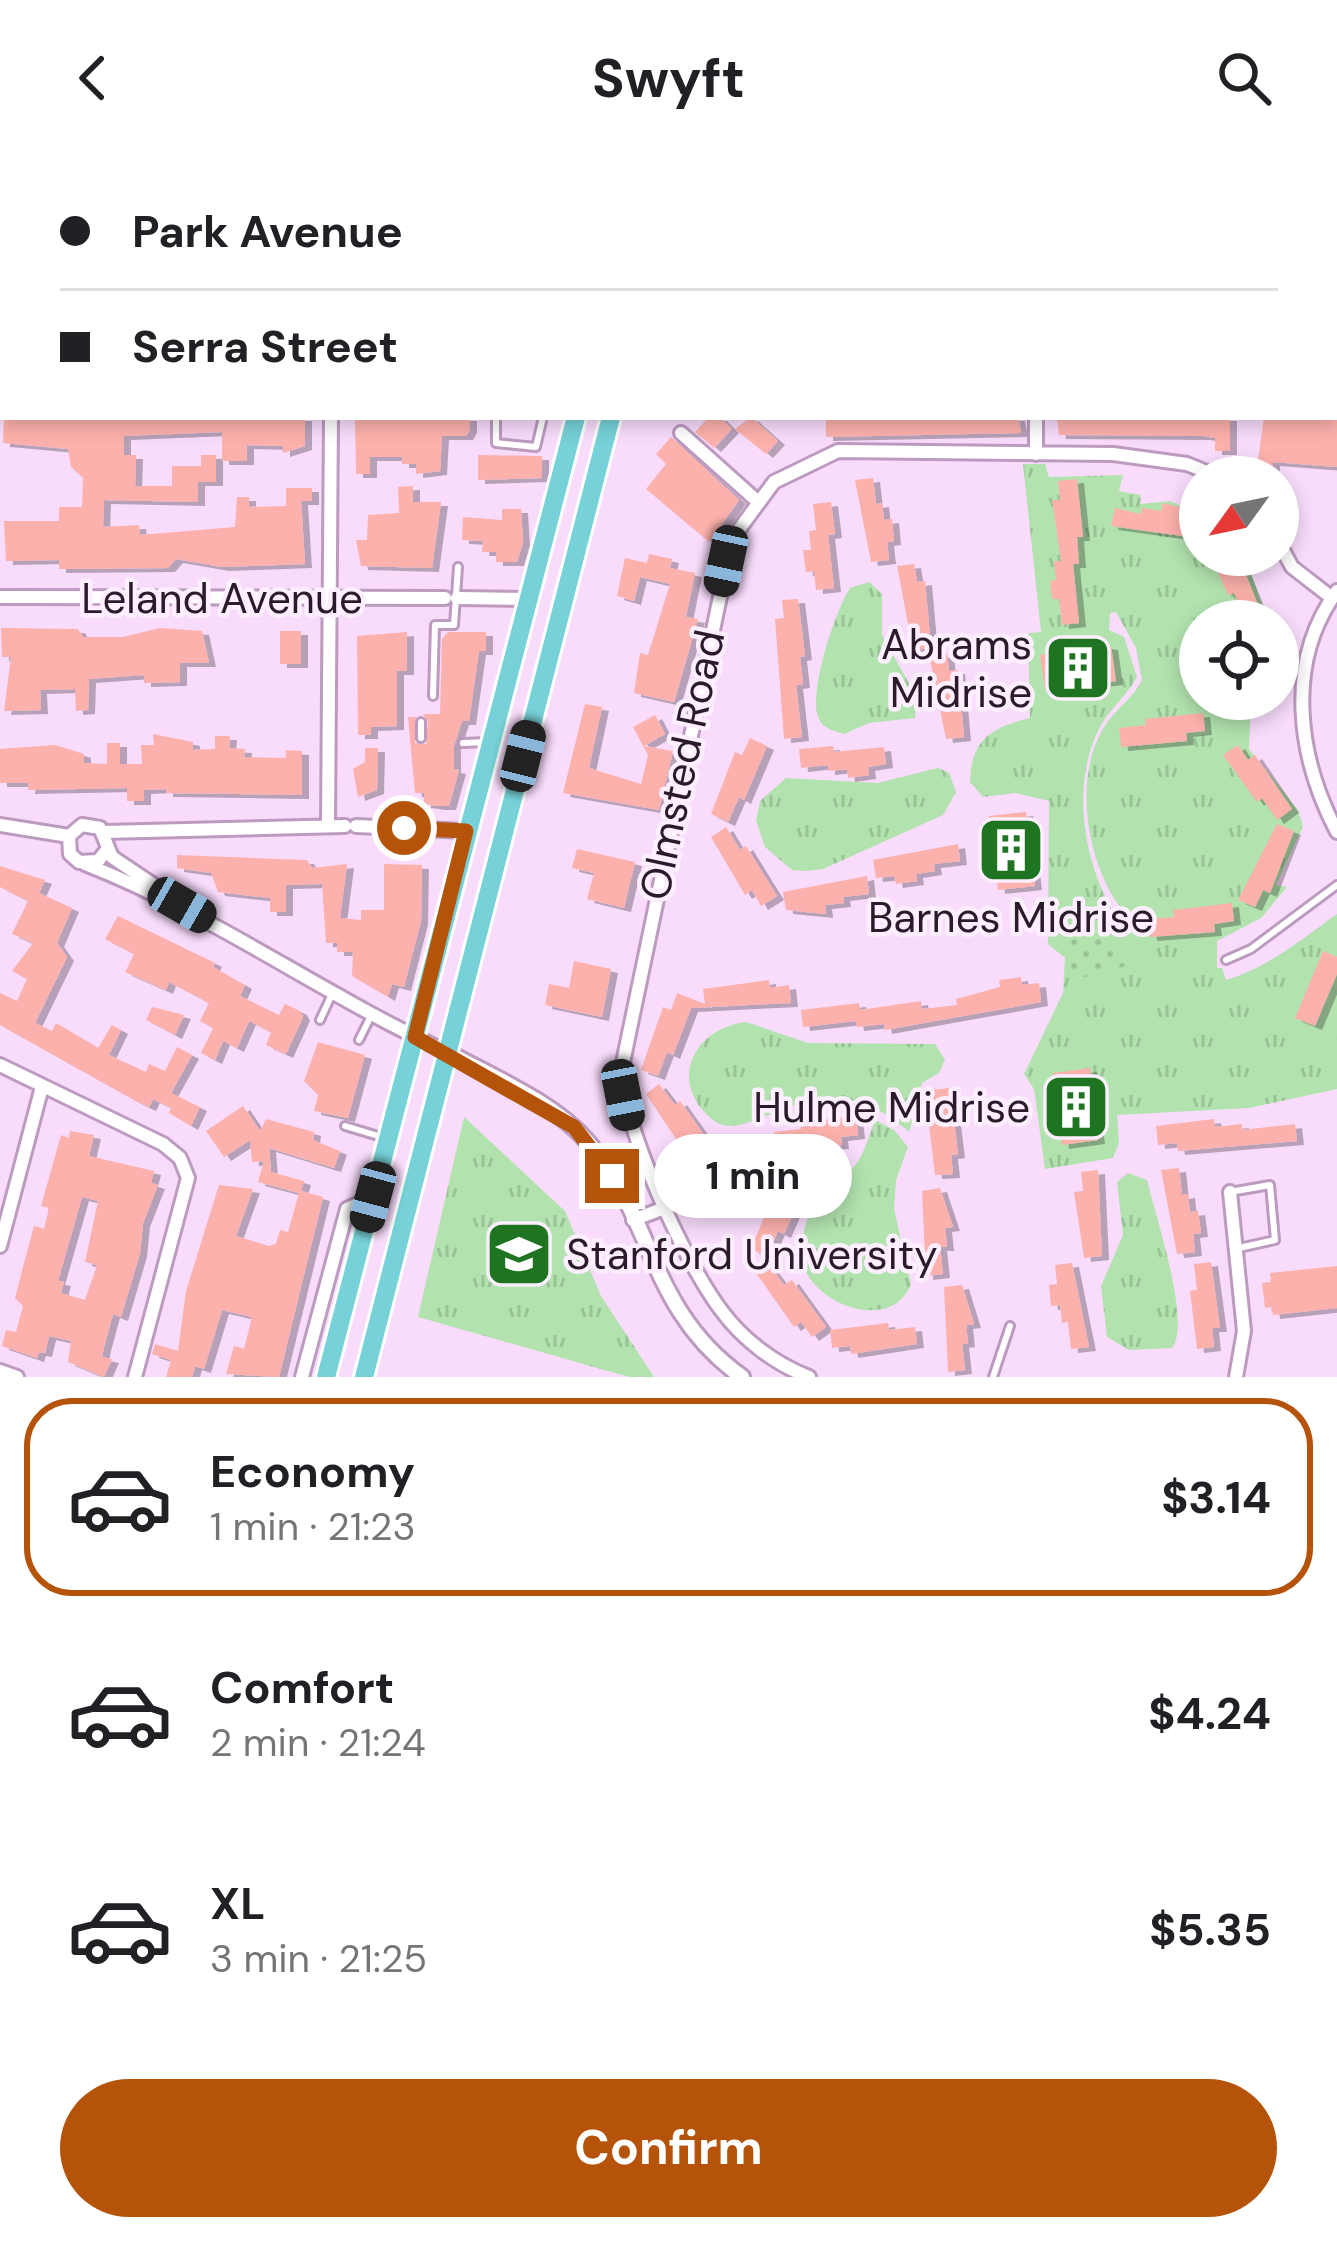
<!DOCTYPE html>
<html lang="en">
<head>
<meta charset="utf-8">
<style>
  body { margin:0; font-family:"DM Sans",sans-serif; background:#f2f2f2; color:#202124; height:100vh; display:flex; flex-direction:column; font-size:45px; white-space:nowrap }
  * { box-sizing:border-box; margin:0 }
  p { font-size:39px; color:#757577 }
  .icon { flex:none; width:66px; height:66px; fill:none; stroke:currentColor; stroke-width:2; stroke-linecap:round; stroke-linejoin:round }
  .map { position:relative; height:1221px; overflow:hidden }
  .side { display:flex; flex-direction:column; background:#fff; flex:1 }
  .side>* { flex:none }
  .guide { position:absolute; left:0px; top:0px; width:1338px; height:264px; box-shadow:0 6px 18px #0003; display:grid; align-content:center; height:264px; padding:0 60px; background:#fff }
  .needle { width:78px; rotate:237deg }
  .controls { position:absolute; left:1179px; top:300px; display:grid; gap:24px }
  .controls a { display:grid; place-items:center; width:120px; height:120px; border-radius:50%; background:#fff; box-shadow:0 6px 18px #0003; font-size:60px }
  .end { position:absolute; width:54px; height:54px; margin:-27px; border:15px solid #b45309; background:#fff; box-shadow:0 0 0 6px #fff }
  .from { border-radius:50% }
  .bubble { position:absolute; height:84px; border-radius:42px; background:#fff; box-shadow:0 6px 18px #0003; font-size:39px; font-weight:700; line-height:84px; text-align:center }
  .car { position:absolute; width:36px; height:72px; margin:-36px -18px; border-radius:15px; box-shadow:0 0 9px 3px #0007; background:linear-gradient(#222 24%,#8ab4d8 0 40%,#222 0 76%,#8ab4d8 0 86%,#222 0) }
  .guide b { display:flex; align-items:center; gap:42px; height:114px; font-size:45px }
  .guide b+b { border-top:3px solid #e0e0e0 }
  .guide i { width:30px; height:30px; background:#202124 }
  ul { padding:21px 0 0; list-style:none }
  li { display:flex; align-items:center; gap:36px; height:198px; margin:0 24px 18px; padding:0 36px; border:6px solid transparent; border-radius:48px }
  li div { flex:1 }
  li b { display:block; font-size:45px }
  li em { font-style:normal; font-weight:700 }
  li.active { border-color:#b45309 }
  li>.icon { width:108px; height:108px; stroke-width:1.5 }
  .primary-button { display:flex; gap:24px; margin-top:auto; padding:24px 60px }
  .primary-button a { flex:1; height:138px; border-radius:72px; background:#b45309; color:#fff; font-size:48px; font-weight:700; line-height:138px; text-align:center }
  header { display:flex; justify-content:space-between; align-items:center; height:156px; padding:0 60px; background:#fff; font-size:54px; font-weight:700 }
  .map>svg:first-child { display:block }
  .grass { fill:url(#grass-tufts); fill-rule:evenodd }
  .garden { fill:url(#garden-dots) }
  .building { fill:#fdb1ac; fill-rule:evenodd; filter:url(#shadow) }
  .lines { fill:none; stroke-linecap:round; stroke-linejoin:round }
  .service-casing { stroke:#bd9ac0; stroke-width:12 }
  .minor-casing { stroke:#bd9ac0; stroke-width:18 }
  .tertiary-casing { stroke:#bd9ac0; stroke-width:20 }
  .primary-casing { stroke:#fff; stroke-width:24 }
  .service { stroke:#fff; stroke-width:6 }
  .minor { stroke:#fff; stroke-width:12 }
  .tertiary { stroke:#fff; stroke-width:14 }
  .primary { stroke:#77d1d8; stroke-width:18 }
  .route { stroke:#b45309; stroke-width:15 }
  .labels { text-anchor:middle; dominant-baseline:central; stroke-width:9; stroke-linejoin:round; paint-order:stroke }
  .street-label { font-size:42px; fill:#291b2a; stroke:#fdefff }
  .poi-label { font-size:42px; fill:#291b2a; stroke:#fdefff; text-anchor:end }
</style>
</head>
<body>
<header><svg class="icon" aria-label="back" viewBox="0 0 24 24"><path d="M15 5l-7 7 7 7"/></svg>Swyft<svg class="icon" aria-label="search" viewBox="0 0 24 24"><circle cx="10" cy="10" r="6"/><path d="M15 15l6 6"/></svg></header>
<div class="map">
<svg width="1337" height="1221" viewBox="0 0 1337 1221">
  <defs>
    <pattern id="grass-tufts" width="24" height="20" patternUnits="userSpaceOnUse" patternTransform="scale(3)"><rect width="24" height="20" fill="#b2e3af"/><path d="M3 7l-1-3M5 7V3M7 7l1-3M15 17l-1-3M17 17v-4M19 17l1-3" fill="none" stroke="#99c297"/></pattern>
    <pattern id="garden-dots" width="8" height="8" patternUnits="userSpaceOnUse" patternTransform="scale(3)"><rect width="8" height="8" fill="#b2e3af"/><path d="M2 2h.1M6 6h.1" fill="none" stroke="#99c297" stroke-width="1.8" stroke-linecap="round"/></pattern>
    <filter id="shadow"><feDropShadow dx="7" dy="4" stdDeviation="0" flood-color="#0004"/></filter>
  </defs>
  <rect width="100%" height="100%" fill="#f9dcfc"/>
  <!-- grass -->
  <path class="grass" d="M1023 308H1045L1049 321 1123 319 1119 335 1141 339 1140 348 1170 345 1196 357 1200 345V399H1244L1268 464 1200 465V543H1251L1249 593 1298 654 1303 670 1276 729 1287 731 1261 762 1217 785V812H1222L1226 824C1268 811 1301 784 1337 758V933L1249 952 1117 959 1119 987 1113 1002 1045 1013 1034 933 1024 918 1063 837 1065 802 1048 788 1049 645 1016 637 983 641 970 626C971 583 992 571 1030 562L1028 477 1041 476ZM1116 456 1136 492 1142 524C1133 542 1117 552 1106 568 1071 620 1087 710 1123 755L1117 762C1084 711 1070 629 1099 573 1109 553 1126 541 1137 521L1124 481 1109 474 1110 457Z
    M869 426 882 438V479L916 540 915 562 869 567 844 578C834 575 824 573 819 563 807 539 835 455 850 432Z
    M938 612 949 617 956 636 943 659 823 713 805 715 792 714 765 691 756 665 760 645 786 622 878 627Z
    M746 866 808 887 935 888 945 904 939 917 922 927 909 976C818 894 750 994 713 964 666 926 694 872 746 866Z
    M464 961 565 1055 601 1140 654 1221H629L418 1161Z
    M875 964 894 974 908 991 896 1024 894 1053 911 1128C890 1183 794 1143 801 1089 808 1045 824 1041 851 1014 863 1002 869 980 875 964Z
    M1128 1017 1147 1024C1155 1058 1192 1168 1172 1192L1129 1194 1107 1181 1101 1130 1123 1079 1117 1026Z"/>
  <!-- garden -->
  <path class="garden" d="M1104 750 1129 809 1074 824 1055 758Z"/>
  <!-- building -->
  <path class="building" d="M4 261H305V290L283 297V290L247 289V305H222V276L124 280V299H136L135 330H172V310H201V299H216V326H198V346L104 344 103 371 139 369 140 379 235 371 237 341H249V351L286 350V332H312V345H301L305 408 222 411 176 403 168 412 59 413V404L6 405 4 365H59V351H82L83 322 71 311 68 293 3 287Z
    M355 261H470V273L466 280H442L440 315 416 318V308H402V301H370V318H356Z
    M709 261H720L732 273 714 292 695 276Z
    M751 261 778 285 766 298 735 273Z
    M826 261H1018L1021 277 826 281Z
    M1057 261H1230V295H1215V282L1203 280 1059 279Z
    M1264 261H1337V311L1273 306V311H1257Z
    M671 281 739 344 709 386 646 333 666 308 656 298Z
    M478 299 542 300V322L478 324Z
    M873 322 876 348 882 347 884 364 892 363 894 385 887 386 889 404 871 406 855 324Z
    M1077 323 1083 381H1077L1079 408H1073L1079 467 1062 469 1059 443H1052L1050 425 1056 424 1054 405H1061L1052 344H1060L1058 325Z
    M413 330V346H441L432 412 361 410 356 384H367L368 359 399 357 398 331Z
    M831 346 835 378 828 379 834 432 816 434 814 415 806 416 803 394H811L809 375 816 374 813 348Z
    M1163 347 1183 352 1181 361 1199 365 1196 382 1111 370 1115 352 1141 358 1142 352 1161 355Z
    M502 353H521L523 386 517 406H496V396H482L483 385 462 384 463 361 502 364Z
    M649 398 672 403 670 412 695 417 686 461 698 463 674 546 634 537 640 497 648 499 670 428 640 421 634 445 617 440 625 402 647 407Z
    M1210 399H1238L1260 454 1244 461 1234 437 1228 439Z
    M914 408 917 426 925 425 931 492 913 494 897 410Z
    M798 443 805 500 800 501 803 528 796 529 802 581 784 583 775 463 784 462 782 444Z
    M1 472 78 473 83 481H123L160 472 202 475 209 507H180V526L144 527V519L89 523 88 554 76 555 75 533 40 534 41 554 4 555 11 501H2Z
    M280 475H301V508H280Z
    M407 476V515H397V570L371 571V579H358L357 480Z
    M448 476H486V495H479L469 565H462L454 590V613L459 614 449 650H438L424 648V637H415L408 561H416L415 587 426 588 428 566 423 558H440L442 483Z
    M1097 488 1111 490 1116 525 1093 528 1094 532 1045 534 1040 499Z
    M947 497 949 515 958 514 964 581 946 583 929 499Z
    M585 548 602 551 589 612 641 628 648 599 633 571 655 559 665 578 644 590 673 595 659 654 563 637Z
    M1203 557 1205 575 1186 577 1187 585 1121 591 1119 572 1146 569 1145 563Z
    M153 578 193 586V594L215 593V580H230L229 592 245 593 244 601 286 602V594L302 595V639L166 637V633L144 634V645H127V632L28 634 29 627H0V593L55 589 84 598V607L107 608V587H120V608H142L141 589H154Z
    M750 582 767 590 744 644 739 641 728 666 711 658 735 596 742 599Z
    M1238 589 1248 604 1255 599 1292 653 1277 664 1262 642 1257 646 1223 599Z
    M833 590 834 596 884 591 886 608 868 611 869 619 848 622 847 613 828 615V609L801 612 799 593Z
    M365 592H378L377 634 358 641 353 613 365 606Z
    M1026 656 1035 730 998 734 989 660Z
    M1277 668 1294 675 1270 737 1263 734 1255 751 1238 744Z
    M726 671 740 694 746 690 777 740 761 750 752 734 745 739 711 681Z
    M958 688 960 705 934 708 935 715 916 718 917 725 896 728 894 720 876 722 873 704Z
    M577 693 635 706 624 752 587 743 594 717 572 712Z
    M177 699 307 704 312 712 347 708 340 762 361 764V754H384V708L422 709 421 765 404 831 392 828 388 841 352 820 353 796H337V787H326L322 728 286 729V756H270V742L218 736 211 717 177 712Z
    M0 710 45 724 39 737 72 752 57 787 67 801 35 867 52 875 56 867 98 892 112 869 121 874 109 899 146 916 149 908 165 915 177 891 192 899 171 937 200 951 191 970 169 957 171 952 153 943 149 951 134 944 0 869V837L17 845 27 823 12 815 33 787 12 778 28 745 0 731Z
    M867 720 869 738 843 741 844 747 825 749 826 758 786 754 783 736Z
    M1232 747 1234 765 1214 768 1215 776 1150 781 1148 763 1174 761 1173 754Z
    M118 760 215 807 213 811 245 829 240 840 279 859 285 848 300 855 303 861 286 898 266 889 271 876 249 865 237 892 223 885 215 904 201 897 213 872 200 865 209 847 169 826 166 834 125 816 134 798 105 783Z
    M1323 795 1337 801V818L1315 870 1295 862Z
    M574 805 611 813 602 861 545 849 549 828 569 832Z
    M1021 821 1022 829 1039 827 1041 846 885 874 884 868 857 871 856 865 803 871 801 854 859 847 860 854 921 845 922 853 957 849 956 843 1000 831 999 824Z
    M769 824 770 832 789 829 791 847 691 852 673 899 667 896 658 920 641 914 663 851 671 854 677 837 705 848 703 833Z
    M152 851 184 859 175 879 146 864Z
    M318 886 365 899 348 962 314 955 318 939 304 925Z
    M1090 912 1101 968 1096 969 1098 984 1062 989 1053 917Z
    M659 928 675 949 680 945 714 993 700 1003 689 987 682 992 646 938Z
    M950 932 958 998 951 999 953 1018 935 1019 928 961 935 960 932 934Z
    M243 950 260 975 266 963 314 976 313 984 340 995 334 1012 269 992 271 1016 304 1025 301 1035 323 1041 279 1221 226 1218 234 1190 244 1193 252 1161 222 1154 204 1213 195 1210 192 1221H166L171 1204 152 1198 155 1188 178 1195 186 1135 219 1029 253 1033 236 1080 269 1090 276 1088 280 1074 288 1076 299 1037 258 1026 264 1005 252 1006 250 984 224 1001 206 975Z
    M856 960 858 979 841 981 842 989 782 993 783 1000 761 1002 762 1009 723 1006 721 989 775 983 774 976 801 973 800 966Z
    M1214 963 1215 971 1242 968V974L1295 968 1297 985 1178 995 1177 987 1158 989 1156 970Z
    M70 975 94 979 89 1000 154 1015 151 1027 158 1029 143 1067 140 1097 121 1161 113 1158 104 1191 102 1201 112 1203 104 1221 68 1206 71 1185 49 1180 45 1197 39 1196 37 1202 2 1190 6 1174 16 1176 23 1150 15 1142 24 1107 34 1070 44 1073 49 1052 41 1050 61 979 69 982ZM82 1041 98 1045 85 1106 97 1109 85 1144 61 1137 64 1126 58 1125Z
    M1179 1012 1182 1039 1188 1038 1190 1056 1198 1055 1201 1077 1193 1078 1195 1096 1177 1098 1161 1014Z
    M1098 1014 1102 1100 1084 1102 1074 1036 1083 1035 1081 1016Z
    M791 1017 808 1024 784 1078 778 1075 767 1100 751 1093 776 1032 783 1035Z
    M940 1032 953 1071 945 1072 947 1091H940L943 1118 926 1120 922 1035Z
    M1211 1106 1220 1172H1212L1214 1191 1197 1193 1190 1135 1197 1134 1194 1108Z
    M1072 1107 1089 1191 1071 1193 1068 1166 1062 1167 1060 1149 1051 1150 1049 1129 1057 1128 1055 1109Z
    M768 1108 784 1129 792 1124 826 1171 812 1181 801 1166 794 1171 756 1117Z
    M1337 1110V1152L1273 1159 1272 1151 1265 1152 1262 1127 1271 1126 1270 1117Z
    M962 1129 974 1168 966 1169 968 1187 962 1188 965 1214 948 1216 944 1131Z
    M888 1167 889 1174 915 1171 917 1188 851 1198 850 1190 832 1192 830 1174Z"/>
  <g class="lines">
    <!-- service casing -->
    <g class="service-casing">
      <path id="service" d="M496 261V287L536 291 543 261
        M433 540 435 469H454L458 411
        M421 582V566
        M463 587 486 586
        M1226 804 1251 793 1337 729
        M320 864 333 836
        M359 884 371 860
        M345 970 385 982
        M1230 1036 1270 1029 1275 1084 1239 1092
        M993 1221 1010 1170"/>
    </g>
    <!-- minor casing -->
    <g class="minor-casing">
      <path id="minor" d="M333 0V3
        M683 2 1039 3
        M1234 3V0
        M0 212H3
        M681 277 756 344
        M1036 298V261
        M1278 385 1292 411 1332 442
        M1337 435C1284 507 1298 602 1337 676
        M0 441 445 442
        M457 442 528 443
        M0 669 69 680
        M328 669 331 261
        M356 670 466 675
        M104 676 345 670
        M106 695 98 705 79 706 70 698 69 680 82 669 100 672 112 701 182 748
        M85 708C213 758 323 839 447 896
        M0 909 163 988 180 1002 188 1022 135 1221
        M1230 1036 1244 1175 1236 1221
        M633 1064 667 1051
        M0 1090 42 931
        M0 1215 17 1221
        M302 1221 347 1053 373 1041
        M809 1221C775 1208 743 1184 721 1154 684 1105 626 977 621 916L732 383 774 326 838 295 1113 298 1187 308 1219 321"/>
    </g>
    <!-- tertiary casing -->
    <g class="tertiary-casing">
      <path id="tertiary" d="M1335 226H1337
        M447 896C492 921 553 946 587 985 655 1062 647 1153 742 1221"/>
    </g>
    <!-- primary casing -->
    <g class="primary-casing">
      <path id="primary" d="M648 3 649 0
        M683 3 684 0
        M326 1221 576 261
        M364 1221 611 261"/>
    </g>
    <!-- service -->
    <use href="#service" class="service"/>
    <!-- minor -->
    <use href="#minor" class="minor"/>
    <!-- tertiary -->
    <use href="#tertiary" class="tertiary"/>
    <!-- primary -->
    <use href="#primary" class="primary"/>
  </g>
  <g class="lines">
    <!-- route -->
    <path class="route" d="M404 672 466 675 415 881 574 971 612 1020"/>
  </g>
  <!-- icons -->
  <defs>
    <g id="building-square" transform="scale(3.45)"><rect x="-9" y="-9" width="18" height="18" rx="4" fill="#1e7420" stroke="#fdefff"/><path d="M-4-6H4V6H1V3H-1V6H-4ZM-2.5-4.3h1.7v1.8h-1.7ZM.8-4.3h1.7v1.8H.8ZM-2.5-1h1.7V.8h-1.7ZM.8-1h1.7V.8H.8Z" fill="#fff"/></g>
    <g id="university-square" transform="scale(3.45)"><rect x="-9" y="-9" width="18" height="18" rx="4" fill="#1e7420" stroke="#fdefff"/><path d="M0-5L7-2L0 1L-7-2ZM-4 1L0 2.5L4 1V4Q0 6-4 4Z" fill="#fff"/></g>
  </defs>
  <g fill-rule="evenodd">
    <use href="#building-square" x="1078" y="512"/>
    <use href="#building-square" x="1011" y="694"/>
    <use href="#building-square" x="1076" y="951"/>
    <use href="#university-square" x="519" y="1098"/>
  </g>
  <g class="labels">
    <!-- street labels -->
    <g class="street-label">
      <text x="222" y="442">Leland Avenue</text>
      <text transform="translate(682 609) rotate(-78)">Olmsted Road</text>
    </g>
    <!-- poi labels -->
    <g class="poi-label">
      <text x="1032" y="488">Abrams<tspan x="1032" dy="48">Midrise</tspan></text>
      <text x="1011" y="761" text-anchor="middle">Barnes Midrise</text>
      <text x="1030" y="951">Hulme Midrise</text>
      <text x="566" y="1098" text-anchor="start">Stanford University</text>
    </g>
  </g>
</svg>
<div class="controls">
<a><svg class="needle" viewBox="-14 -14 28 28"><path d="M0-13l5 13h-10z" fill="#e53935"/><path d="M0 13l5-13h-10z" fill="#757577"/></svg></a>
<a><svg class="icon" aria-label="locate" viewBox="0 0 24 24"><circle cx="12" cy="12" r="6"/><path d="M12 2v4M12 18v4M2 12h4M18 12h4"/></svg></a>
</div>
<i class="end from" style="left:404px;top:672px"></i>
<i class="end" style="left:612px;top:1020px"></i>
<div class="bubble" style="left:654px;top:978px;width:198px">1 min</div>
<i class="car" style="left:726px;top:405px;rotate:192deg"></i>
<i class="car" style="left:523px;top:600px;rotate:14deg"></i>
<i class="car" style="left:182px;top:749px;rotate:120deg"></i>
<i class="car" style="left:623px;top:939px;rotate:169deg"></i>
<i class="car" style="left:373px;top:1041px;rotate:195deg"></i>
<div class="guide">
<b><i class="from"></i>Park Avenue</b>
<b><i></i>Serra Street</b>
</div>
</div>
<section class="side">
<ul>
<li class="active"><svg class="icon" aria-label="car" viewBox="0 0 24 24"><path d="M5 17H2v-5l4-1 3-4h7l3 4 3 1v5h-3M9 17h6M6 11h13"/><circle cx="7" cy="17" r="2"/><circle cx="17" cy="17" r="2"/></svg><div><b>Economy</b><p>1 min · 21:23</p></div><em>$3.14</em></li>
<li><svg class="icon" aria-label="car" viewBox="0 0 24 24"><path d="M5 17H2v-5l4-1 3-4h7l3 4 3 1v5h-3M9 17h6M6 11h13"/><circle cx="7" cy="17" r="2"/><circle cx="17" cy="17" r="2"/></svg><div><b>Comfort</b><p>2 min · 21:24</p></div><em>$4.24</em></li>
<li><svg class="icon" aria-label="car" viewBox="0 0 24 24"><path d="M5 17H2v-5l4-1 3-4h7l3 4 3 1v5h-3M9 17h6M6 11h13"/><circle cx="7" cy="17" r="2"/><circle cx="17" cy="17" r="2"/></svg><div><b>XL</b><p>3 min · 21:25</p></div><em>$5.35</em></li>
</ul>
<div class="primary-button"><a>Confirm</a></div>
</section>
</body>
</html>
